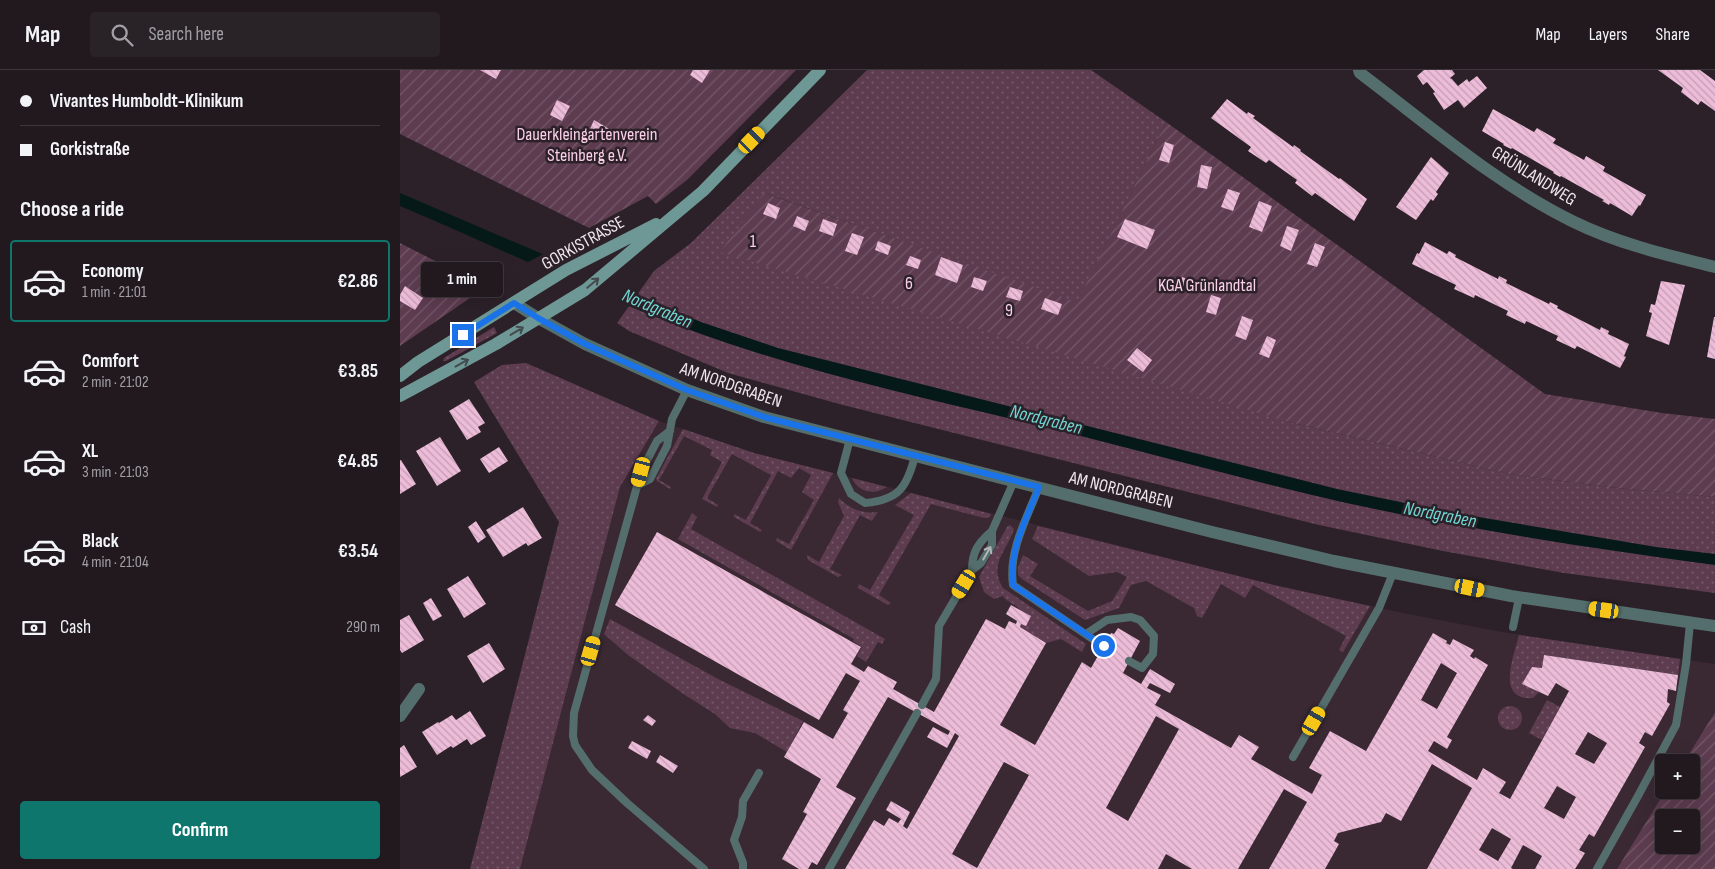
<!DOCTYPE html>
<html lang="en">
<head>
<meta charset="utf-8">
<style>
  body { margin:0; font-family:"Sofia Sans Condensed",sans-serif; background:#292227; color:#f1f3f6; height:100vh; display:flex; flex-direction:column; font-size:19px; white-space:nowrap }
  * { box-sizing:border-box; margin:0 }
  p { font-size:16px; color:#a2a0a4 }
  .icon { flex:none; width:28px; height:28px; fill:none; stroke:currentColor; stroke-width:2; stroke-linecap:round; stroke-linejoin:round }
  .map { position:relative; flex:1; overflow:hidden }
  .side { display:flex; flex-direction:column; background:#21191e; width:400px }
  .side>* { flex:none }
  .top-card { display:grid; align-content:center; height:110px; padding:0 20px; background:#21191e }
  .fabs { position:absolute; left:1255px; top:684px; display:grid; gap:10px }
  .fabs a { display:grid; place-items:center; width:45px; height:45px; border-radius:5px; background:#21191e; box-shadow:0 5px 20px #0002,0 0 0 1px #3e383c; font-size:25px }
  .end { position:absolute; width:22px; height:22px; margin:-11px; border:6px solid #1a73e8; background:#fff; box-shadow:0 0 0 2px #fff }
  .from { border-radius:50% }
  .bubble { position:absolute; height:35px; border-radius:5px; background:#21191e; box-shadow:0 5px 20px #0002,0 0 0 1px #3e383c; font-size:16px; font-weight:700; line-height:35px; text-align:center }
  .car { position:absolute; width:15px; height:30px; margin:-15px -8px; border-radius:6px; box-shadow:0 0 4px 1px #0007; background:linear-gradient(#f5c518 24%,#345 0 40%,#f5c518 0 76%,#345 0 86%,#f5c518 0) }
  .top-card b { display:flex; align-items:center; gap:18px; height:48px; font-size:19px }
  .top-card b+b { border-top:1px solid #3e383c }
  .top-card i { width:12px; height:12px; background:#f1f3f6 }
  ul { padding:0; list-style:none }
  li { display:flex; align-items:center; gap:15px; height:82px; margin:0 10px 8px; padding:0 10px; border:2px solid transparent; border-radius:5px }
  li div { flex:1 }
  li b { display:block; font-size:19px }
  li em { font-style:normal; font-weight:700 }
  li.active { border-color:#0f766e }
  li>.icon { width:45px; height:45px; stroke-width:1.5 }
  h2 { padding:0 20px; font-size:22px; line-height:60px }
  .pay { display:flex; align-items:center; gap:12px; height:55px; padding:0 20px; font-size:19px }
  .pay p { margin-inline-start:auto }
  .primary-button { display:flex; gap:10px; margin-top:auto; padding:10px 20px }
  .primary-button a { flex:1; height:58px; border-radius:5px; background:#0f766e; color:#fff; font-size:20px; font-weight:700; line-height:58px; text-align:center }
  header { display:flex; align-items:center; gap:30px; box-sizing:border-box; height:70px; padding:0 25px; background:#21191e; border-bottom:1px solid #3e383c }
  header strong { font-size:24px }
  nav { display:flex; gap:28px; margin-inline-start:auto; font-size:18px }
  .search { width:350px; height:45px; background:#292227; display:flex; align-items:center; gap:12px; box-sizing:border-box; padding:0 18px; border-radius:5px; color:#a2a0a4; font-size:19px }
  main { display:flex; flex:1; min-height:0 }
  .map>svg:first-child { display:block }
  .built { fill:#3a2933 }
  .grass { fill:url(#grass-dots) }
  .garden { fill:url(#garden-furrows); fill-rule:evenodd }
  .water { fill:#051918 }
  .pier { fill:#2c2128 }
  .building { fill:url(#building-back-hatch); fill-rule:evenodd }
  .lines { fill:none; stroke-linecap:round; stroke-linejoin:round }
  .lane { stroke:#546e6d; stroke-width:8 }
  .street { stroke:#546e6d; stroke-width:12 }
  .secondary { stroke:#6e9896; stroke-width:12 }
  .oneway { stroke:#434b4e }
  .oneway2 { stroke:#b0b6b8 }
  .route { stroke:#1a73e8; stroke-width:6 }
  .labels { text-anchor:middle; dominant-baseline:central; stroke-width:5; stroke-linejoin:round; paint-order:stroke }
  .park-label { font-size:18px; fill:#fbd0ea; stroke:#2c2128 }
  .street-label { font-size:18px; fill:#eee6ea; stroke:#2c2128 }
  .water-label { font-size:19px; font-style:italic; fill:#6fd7d3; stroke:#2c2128 }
</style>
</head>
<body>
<header>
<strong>Map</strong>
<div class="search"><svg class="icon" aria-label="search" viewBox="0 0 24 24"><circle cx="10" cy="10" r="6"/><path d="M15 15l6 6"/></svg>Search here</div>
<nav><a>Map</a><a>Layers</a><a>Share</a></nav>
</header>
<main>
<section class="side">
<div class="top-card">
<b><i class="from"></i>Vivantes Humboldt-Klinikum</b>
<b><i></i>Gorkistraße</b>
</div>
<h2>Choose a ride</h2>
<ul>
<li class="active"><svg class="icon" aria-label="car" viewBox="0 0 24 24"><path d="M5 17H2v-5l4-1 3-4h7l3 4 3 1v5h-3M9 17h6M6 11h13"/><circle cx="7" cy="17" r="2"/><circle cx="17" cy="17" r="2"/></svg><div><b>Economy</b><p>1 min · 21:01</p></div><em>€2.86</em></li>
<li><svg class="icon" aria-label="car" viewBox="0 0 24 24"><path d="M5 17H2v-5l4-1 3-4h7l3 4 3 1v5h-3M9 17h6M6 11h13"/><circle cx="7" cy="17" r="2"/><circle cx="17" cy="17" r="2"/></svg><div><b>Comfort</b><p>2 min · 21:02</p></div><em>€3.85</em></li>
<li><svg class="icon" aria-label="car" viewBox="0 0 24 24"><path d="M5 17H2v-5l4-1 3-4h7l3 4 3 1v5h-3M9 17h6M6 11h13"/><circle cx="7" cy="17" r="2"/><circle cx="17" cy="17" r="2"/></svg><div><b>XL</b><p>3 min · 21:03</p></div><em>€4.85</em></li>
<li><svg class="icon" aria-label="car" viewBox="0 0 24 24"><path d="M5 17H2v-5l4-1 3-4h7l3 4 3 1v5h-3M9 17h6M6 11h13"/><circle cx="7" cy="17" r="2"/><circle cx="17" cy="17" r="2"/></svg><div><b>Black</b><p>4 min · 21:04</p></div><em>€3.54</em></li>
</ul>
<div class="pay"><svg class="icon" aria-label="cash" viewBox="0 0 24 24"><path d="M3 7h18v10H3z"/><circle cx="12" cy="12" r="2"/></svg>Cash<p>290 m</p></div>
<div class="primary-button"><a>Confirm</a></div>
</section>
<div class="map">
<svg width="1315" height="799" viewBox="0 0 1315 799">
  <defs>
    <pattern id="grass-dots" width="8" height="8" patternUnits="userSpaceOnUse" patternTransform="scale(1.25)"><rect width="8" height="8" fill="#5d3c50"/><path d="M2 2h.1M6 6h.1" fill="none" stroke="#755869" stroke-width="1.8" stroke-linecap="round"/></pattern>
    <pattern id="garden-furrows" width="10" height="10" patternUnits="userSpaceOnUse" patternTransform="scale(1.25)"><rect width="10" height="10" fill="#5d3c50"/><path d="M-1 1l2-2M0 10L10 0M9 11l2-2" fill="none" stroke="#755869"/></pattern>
    <pattern id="building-back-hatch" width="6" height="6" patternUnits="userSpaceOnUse" patternTransform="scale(1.25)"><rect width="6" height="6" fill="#edbcd9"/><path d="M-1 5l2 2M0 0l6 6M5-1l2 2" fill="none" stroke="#c49eb4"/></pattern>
  </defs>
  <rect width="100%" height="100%" fill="#2c2128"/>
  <!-- built -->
  <path class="built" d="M259 351 354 383 878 516 1008 544 1102 562 1315 594V642L1284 692H1264V720H1266L1217 799H120L220 417Z"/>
  <!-- grass -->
  <path class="grass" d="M467 0H691L766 52 677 233 365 123 889 352 1109 404 1217 418 1315 427V523L1164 503 1043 481 919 455 443 335 328 303 229 261 217 253 254 201 291 173Z
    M94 257 97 263 46 291H43L44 288Z
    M126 293 259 351 220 417 120 799H70L159 452 74 312 102 295Z
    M283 359 354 383 433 403 391 480 376 471 377 468 389 474 414 430 402 422 411 405 399 398 391 408 378 401 350 453 362 460 360 462 334 447V444L346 450 371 405 332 384 307 428 318 435 317 437 302 429 322 392 310 385 312 380 284 366 259 410 271 417 270 419 257 411 256 409Z
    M452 408 487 417C474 426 458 422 452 408Z
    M511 423 591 444 590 447 584 448 531 434 479 525 491 533 488 535 458 518 459 514 470 520 514 445 495 435Z
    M439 428C450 439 462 444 478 442L472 451 460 445 430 499 442 505 438 507 408 490 407 485 419 492 444 446 438 432Z
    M292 443 297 447 291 459 485 569 482 574 478 572 466 592 457 586 462 577 453 571 454 569 278 469Z
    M610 455 614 459C607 481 588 494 603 518L686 574 682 582 661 569 646 573 620 557 621 554 631 546 618 539 619 538 605 529 603 526 594 529 584 522 579 507 607 457Z
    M638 456 878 516 970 536 943 582 939 580 946 566 853 515 845 528 821 514 802 548 797 546 794 538 746 511 731 515 719 538 685 550 622 509 618 505V497L623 485 638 494 630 506 688 541 712 531 727 507 717 502 689 506 632 469Z
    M210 549 318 609 403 651 387 682 355 663 330 658 315 644 285 625 228 585 204 564Z
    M1119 565 1280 589 1278 605 1144 585 1142 598 1132 597 1123 613 1139 622 1133 628C1095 631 1114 586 1119 565Z
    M1147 630 1160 637 1142 670 1129 663Z
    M1098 648a12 12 0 1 1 24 0a12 12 0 1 1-24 0Z"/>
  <!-- garden -->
  <path class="garden" d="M0 0H396L287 110 256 134 248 126 189 158 0 64Z
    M766 52 1145 324 1262 343 1315 349V427L1217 418 1109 404 889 352 320 182 364 123 677 232Z
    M0 173 86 217 0 276Z
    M1315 642V799H1217L1266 720H1291V692H1284ZM1264 748H1291V775H1264Z"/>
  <!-- water -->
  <path class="water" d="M0 123 301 252 378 278 937 419 1049 442 1256 477 1315 484V495C1190 478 1065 459 942 432 851 411 760 386 669 363 556 335 440 311 330 274 216 236 110 182 0 136Z"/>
  <!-- pier -->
  <path class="pier" d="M145 183 239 223 227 239 126 193Z"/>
  <!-- building -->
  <path class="building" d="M80 0H101L96 9Z
    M293 0H310L302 13 290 5Z
    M1024 0H1052L1055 4 1050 8 1052 9 1058 16 1067 9 1069 12 1077 6 1087 18 1064 38 1058 30 1044 40 1033 23 1035 22 1027 12 1023 15 1017 6Z
    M1258 0H1300L1315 11V41L1301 31 1298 35 1281 22 1283 18Z
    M827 29 847 44 848 42 855 46 853 48 893 77 894 75 901 80 900 81 939 109 940 108 967 129 954 151 915 123 912 126 895 113 897 110 869 90 866 93 848 81 851 77 811 48Z
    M157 30 170 36 162 51 150 45Z
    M1093 39 1134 62 1137 58 1156 69 1153 73 1184 90 1186 86 1205 97 1203 101 1246 125 1240 136 1239 135 1232 146 1210 133 1209 135 1202 131 1204 130 1161 106 1160 107 1153 103 1154 102 1112 78 1111 79 1103 75 1104 74 1082 61Z
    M194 50 211 60 204 70 189 61Z
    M765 72 774 75 769 93 759 90Z
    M1031 87 1049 103 1036 122 1038 124 1033 131 1031 129 1016 150 996 137Z
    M801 95 812 97 807 119 797 117Z
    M828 119 840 123 833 141 821 137Z
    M859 131 872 136 862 162 849 157Z
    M368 133 380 138 376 149 363 144Z
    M397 146 409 151 405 161 393 156Z
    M423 149 437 154 433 166 419 161Z
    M725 149 755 160 747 179 717 167Z
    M887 156 899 160 891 181 880 176Z
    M452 163 464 167 457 185 445 181Z
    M478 171 491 176 488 185 475 180Z
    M1025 172 1047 184 1049 181 1056 185 1055 187 1098 209 1099 206 1107 210 1106 213 1149 234 1150 232 1158 236 1157 238 1200 260 1201 257 1209 261 1208 264 1229 274 1224 286 1226 287 1220 298 1177 276 1175 279 1156 270 1158 266 1126 251 1125 254 1106 245 1108 241 1075 225 1074 228 1054 219 1056 215 1012 194 1017 183 1019 184Z
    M915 173 925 177 917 197 907 194Z
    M510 186 521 190 518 199 506 195Z
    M541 187 563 195 557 213 535 205Z
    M574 207 587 211 583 221 571 217Z
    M782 207 801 214 798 222 779 215Z
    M1261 211 1285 215 1269 275 1246 266 1252 243 1249 242 1251 234 1255 235Z
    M5 216 23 228 15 240 0 231V225Z
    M610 217 623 221 620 231 606 227Z
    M811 225 821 228 816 245 806 242Z
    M645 228 662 234 658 245 641 239Z
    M842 246 853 250 846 270 835 266Z
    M1314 247H1315V289L1307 287Z
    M867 266 876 270 869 288 859 284Z
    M737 278 752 290 743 302 727 290Z
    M69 329 85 353 78 357 81 362 67 370 49 341Z
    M40 367 61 401 37 416 16 381Z
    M99 377 108 391 89 403 80 389Z
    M0 390H1L16 414 0 424Z
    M123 437 142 468 128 476 126 473 103 487 86 460Z
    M76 451 86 467 78 473 68 457Z
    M257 462 461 577 451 594 464 602 468 596 497 612 493 619 534 642 586 549 605 559 609 551 616 554 617 551 606 544 611 535 618 539 631 546 626 556 621 554 620 557 646 573 600 655 635 675 682 592 691 598 711 563 714 564 718 558 740 571 723 603 741 614 750 599 775 614 770 623 750 613 747 618 761 625 755 635 831 678 839 665 859 677 851 689 912 724 922 705 909 698 930 661 966 681 1033 563 1047 571 1046 573 1050 575 1053 569 1074 580 1070 586 1074 589 1075 587 1088 595 1047 667 1052 670 1047 679 1034 671 1028 681 1077 710 1083 698 1106 712 1099 723 1110 729 1169 621 1156 613 1148 626 1122 614 1132 597 1142 598 1144 585 1278 605 1276 621 1268 619 1267 632 1270 634 1252 666 1245 662 1239 673 1245 677 1194 767 1189 764 1179 780 1185 783 1175 799H1135L1142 786 1123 775 1111 798 1113 799H1027L1072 718 1032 694 1001 751 986 743 981 752 938 763 934 771 939 774 925 799H869L907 732 884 719 838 799H792L766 784 758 799H445L474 750 484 756 489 748 498 753 501 749 486 740 491 731 510 742 503 756 507 759 559 666 555 663 547 678 527 667 533 657 548 665 550 661 488 627 436 717 456 728 417 795 412 792 408 799H399L382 789 407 744 403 742 421 709 384 687 404 652 433 669 448 643 443 640 460 611 446 603 419 650 215 535ZM1041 593 1057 603 1037 639 1021 630ZM756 646 779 659 728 751 706 738ZM1188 662 1207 673 1194 694 1175 684ZM604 692 629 705 577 798 552 784ZM1157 716 1176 727 1164 749 1144 738ZM1092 758 1111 769 1098 791 1079 780Z
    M68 506 86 534 64 548 47 519Z
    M31 528 42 546 33 551 23 533Z
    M9 545 24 570 2 583 0 580V550Z
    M89 573 105 599 83 613 67 586Z
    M70 641 86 666 71 675 67 669 53 678 51 676 37 685 22 662 38 652 39 653 52 645 56 650Z
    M248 645 256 651 252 656 243 650Z
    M232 671 251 681 247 689 228 678Z
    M4 675 17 697 0 707V678Z
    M260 685 278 696 273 703 256 692Z"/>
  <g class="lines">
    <!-- lane -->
    <path class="lane" d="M270 361 257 371 241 402 174 643 173 666 175 675 192 700 227 733 304 799
      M450 369 441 403 451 424 465 433C499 430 507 417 515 386
      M237 416 250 409 267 376 272 349 287 320
      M639 417C627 448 608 481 613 515L703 576
      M572 500C572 482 578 473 592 461
      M1113 557 1119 528
      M686 564 707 550 731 547 740 550 754 566 753 584 742 598 729 591
      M522 635 536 609 539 556 572 500 581 493 592 475V461L614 411
      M893 687 979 538 993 503
      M343 799V793L334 770 342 747 343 731 359 703
      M429 799 517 643
      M1197 799 1238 726 1276 655 1286 594 1290 553"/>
    <!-- street -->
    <path class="street" d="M959 0 960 3C1029 55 1096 114 1174 152 1219 174 1267 185 1315 197
      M114 233 138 248 185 274 287 320 364 347 812 462 934 491 1111 526 1315 556
      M0 646 19 619"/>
    <!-- secondary -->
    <path class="secondary" d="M0 306 18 292 166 200 256 154
      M0 326 96 274 185 220 303 121 420 0"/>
  </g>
  <!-- one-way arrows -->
  <defs><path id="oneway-shaft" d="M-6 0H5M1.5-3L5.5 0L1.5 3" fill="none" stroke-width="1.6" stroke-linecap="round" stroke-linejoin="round" transform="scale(1.25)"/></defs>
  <g class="oneway">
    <use href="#oneway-shaft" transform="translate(193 213) rotate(-40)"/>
    <use href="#oneway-shaft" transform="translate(117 261) rotate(-31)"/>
    <use href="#oneway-shaft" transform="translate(62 293) rotate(-29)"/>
  </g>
  <use class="oneway2" href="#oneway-shaft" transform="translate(587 483) rotate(-60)"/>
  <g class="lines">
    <!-- route -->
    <path class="route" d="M63 265 114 233 138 248 185 274 287 320 364 347 639 417C627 448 608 481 613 515L704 576"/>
  </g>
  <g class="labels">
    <!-- park labels -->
    <g class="park-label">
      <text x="187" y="64">Dauerkleingartenverein<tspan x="187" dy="21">Steinberg e.V.</tspan></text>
      <text x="353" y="171">1</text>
      <text x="509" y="213">6</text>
      <text x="807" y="215">KGA Grünlandtal</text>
      <text x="609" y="240">9</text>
    </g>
    <!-- street labels -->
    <g class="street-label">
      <text transform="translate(1134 106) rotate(32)">GRÜNLANDWEG</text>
      <text transform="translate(183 173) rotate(-29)">GORKISTRASSE</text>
      <text transform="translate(331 315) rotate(19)">AM NORDGRABEN</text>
      <text transform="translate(721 420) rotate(14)">AM NORDGRABEN</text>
    </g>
    <!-- water labels -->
    <g class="water-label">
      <text transform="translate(257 239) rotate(23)">Nordgraben</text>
      <text transform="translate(646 350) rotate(14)">Nordgraben</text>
      <text transform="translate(1040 445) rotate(11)">Nordgraben</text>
    </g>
  </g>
</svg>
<div class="fabs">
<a>+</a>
<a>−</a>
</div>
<i class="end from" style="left:704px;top:576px"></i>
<i class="end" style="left:63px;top:265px"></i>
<div class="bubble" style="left:21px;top:192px;width:82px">1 min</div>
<i class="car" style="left:352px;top:70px;rotate:44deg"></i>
<i class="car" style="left:241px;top:402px;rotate:195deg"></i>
<i class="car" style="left:564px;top:514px;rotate:211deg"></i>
<i class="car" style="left:1070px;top:518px;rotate:102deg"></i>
<i class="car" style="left:1204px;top:540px;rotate:278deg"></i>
<i class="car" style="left:191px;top:581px;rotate:16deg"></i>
<i class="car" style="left:914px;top:651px;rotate:30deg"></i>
</div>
</main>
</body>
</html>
